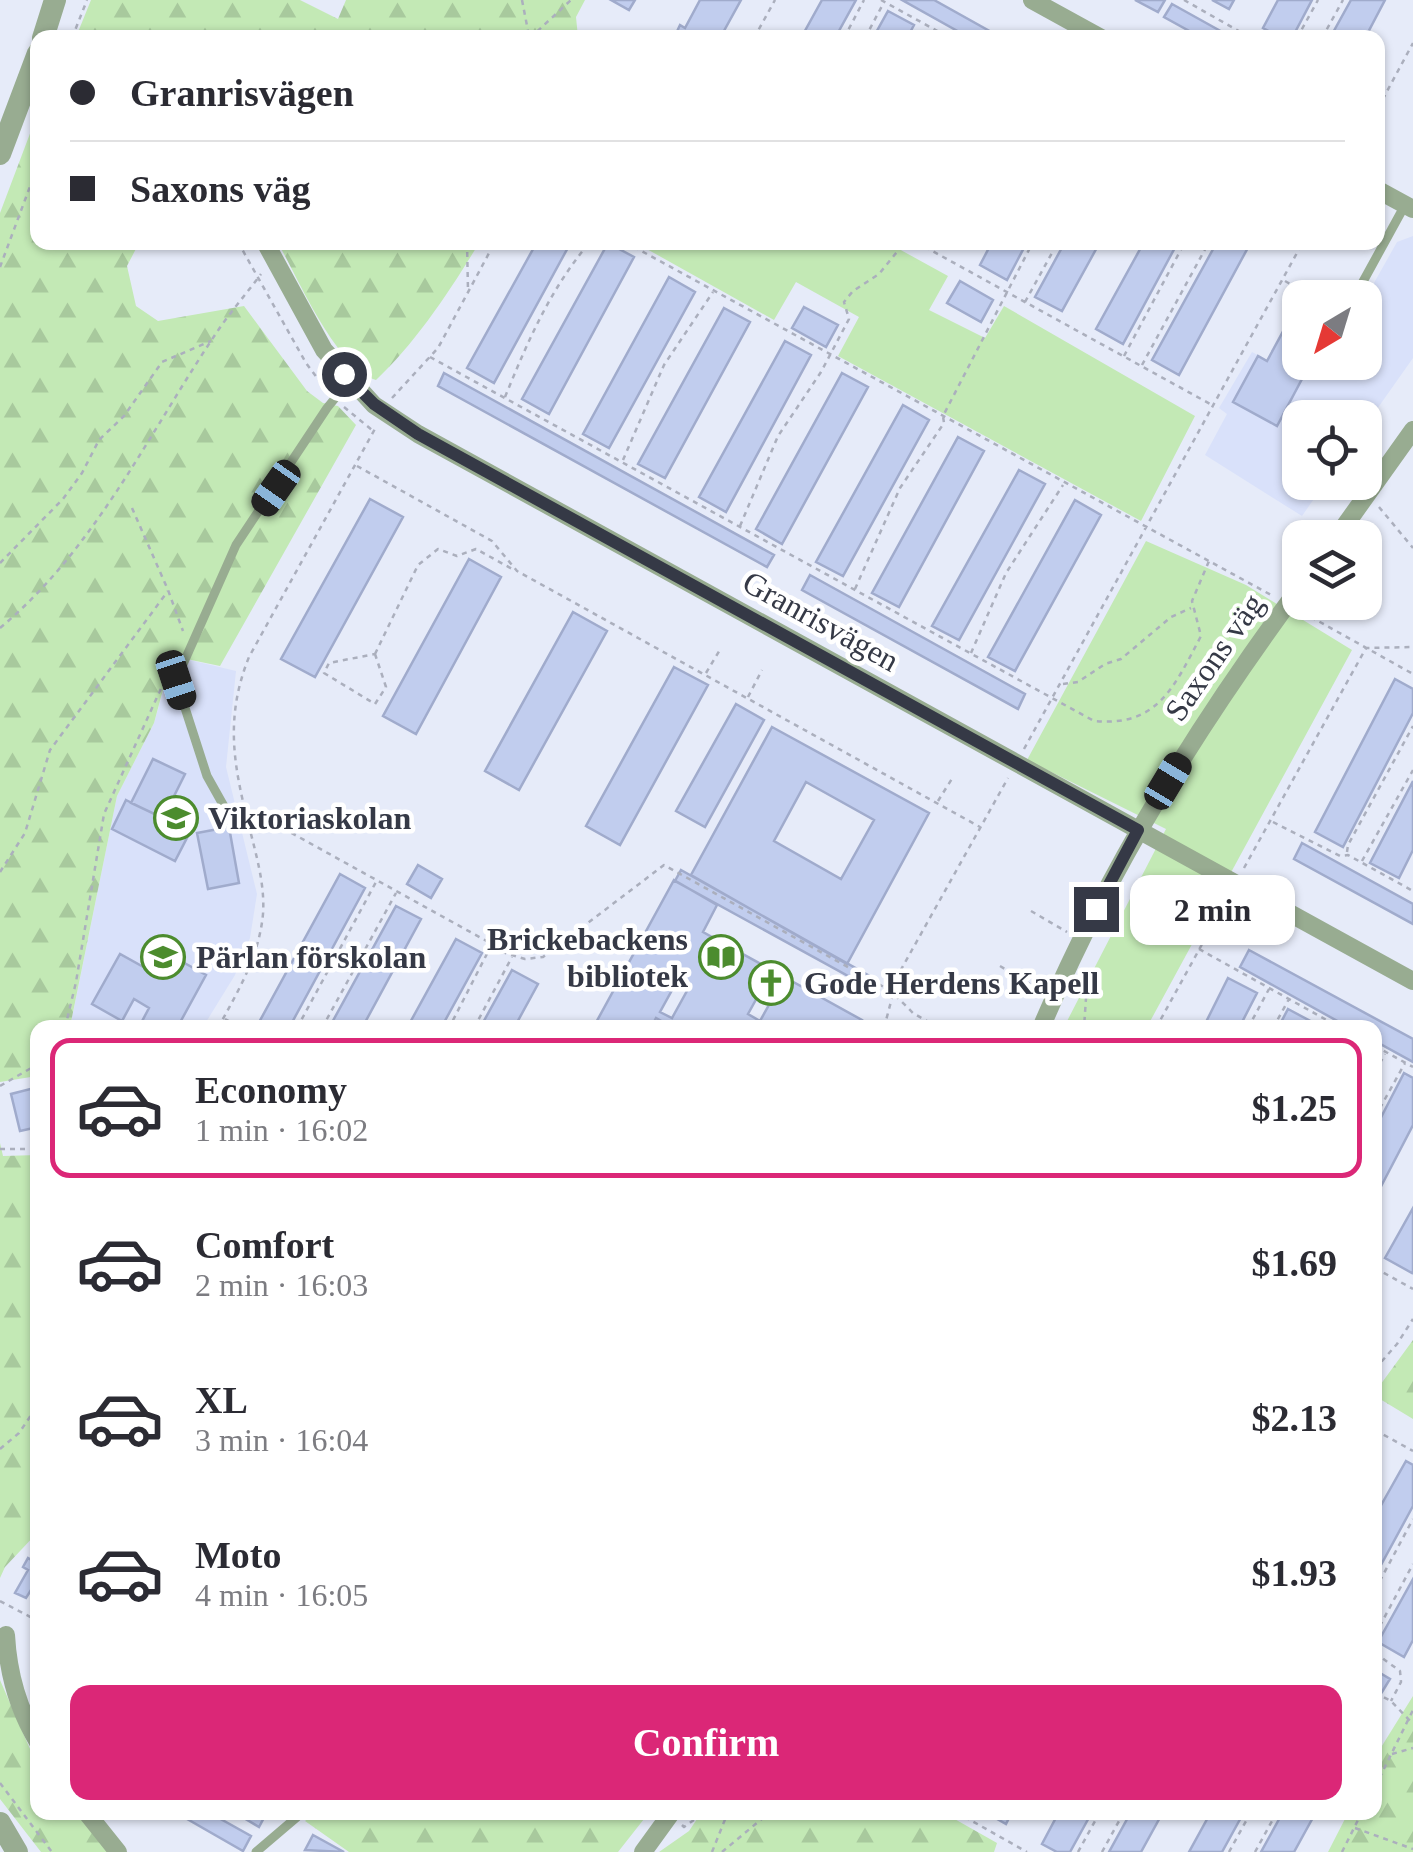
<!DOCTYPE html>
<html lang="en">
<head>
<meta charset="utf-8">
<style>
  body { margin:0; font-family:Georgia,serif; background:#f7f7f7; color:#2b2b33; height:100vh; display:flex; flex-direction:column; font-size:38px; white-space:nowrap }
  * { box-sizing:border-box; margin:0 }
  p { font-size:32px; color:#7c7c81 }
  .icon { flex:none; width:55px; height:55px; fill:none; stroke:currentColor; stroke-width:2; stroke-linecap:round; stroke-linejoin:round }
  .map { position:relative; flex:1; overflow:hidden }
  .drawer { position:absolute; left:30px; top:1020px; width:1352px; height:800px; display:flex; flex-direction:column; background:#fff; border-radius:20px; box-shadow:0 2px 8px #0004 }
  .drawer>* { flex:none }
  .guide { position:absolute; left:30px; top:30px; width:1355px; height:220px; border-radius:20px; box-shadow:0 2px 8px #0004; display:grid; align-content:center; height:220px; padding:0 40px; background:#fff }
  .needle { width:65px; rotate:218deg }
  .fabs { position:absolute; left:1282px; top:280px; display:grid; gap:20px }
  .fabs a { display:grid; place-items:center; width:100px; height:100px; border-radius:20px; background:#fff; box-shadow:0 2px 8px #0004; font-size:50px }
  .end { position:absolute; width:45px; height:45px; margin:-22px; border:12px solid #353946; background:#fff; box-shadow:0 0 0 5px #fff }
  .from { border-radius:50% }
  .bubble { position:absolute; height:70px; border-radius:20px; background:#fff; box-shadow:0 2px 8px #0004; font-size:32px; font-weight:600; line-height:70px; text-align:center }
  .car { position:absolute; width:30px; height:60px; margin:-30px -15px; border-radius:12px; box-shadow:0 0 8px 2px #0007; background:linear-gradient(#222 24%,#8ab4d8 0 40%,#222 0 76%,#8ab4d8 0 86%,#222 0) }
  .guide b { display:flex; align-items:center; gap:35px; height:95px; font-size:38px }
  .guide b+b { border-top:2px solid #e1e1e2 }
  .guide i { width:25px; height:25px; background:#2b2b33 }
  ul { padding:18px 0 0; list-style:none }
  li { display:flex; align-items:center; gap:30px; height:140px; margin:0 20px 15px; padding:0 20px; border:5px solid transparent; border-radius:20px }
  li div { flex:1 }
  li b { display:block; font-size:38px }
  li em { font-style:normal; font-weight:600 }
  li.on { border-color:#db2777 }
  li>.icon { width:90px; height:90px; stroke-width:1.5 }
  .cta { display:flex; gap:20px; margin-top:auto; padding:20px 40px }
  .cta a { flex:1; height:115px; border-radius:20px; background:#db2777; color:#fff; font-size:40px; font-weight:600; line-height:115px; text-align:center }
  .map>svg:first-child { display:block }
  .built { fill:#d9e1fa }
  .green { fill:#c3e9b5 }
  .forest { fill:url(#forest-firs) }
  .building { fill:#c1cdee; stroke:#a0abcc; stroke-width:2.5; fill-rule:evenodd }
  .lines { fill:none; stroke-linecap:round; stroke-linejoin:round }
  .path { stroke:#abafbd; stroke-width:2.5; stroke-dasharray:5 5; stroke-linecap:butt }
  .service { stroke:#98ac91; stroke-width:9 }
  .minor { stroke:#98ac91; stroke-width:18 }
  .tertiary { stroke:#98ac91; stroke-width:22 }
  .route { stroke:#353946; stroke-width:12 }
  .labels { text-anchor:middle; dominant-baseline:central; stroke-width:9; stroke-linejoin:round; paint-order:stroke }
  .street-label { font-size:32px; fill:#353946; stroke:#fff }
  .poi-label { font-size:32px; font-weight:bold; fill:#353946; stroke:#fff; text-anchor:start }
</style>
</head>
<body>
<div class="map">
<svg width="1413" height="1852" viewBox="0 0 1413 1852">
  <defs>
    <pattern id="forest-firs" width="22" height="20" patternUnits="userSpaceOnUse" patternTransform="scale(2.5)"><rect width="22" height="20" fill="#c3e9b5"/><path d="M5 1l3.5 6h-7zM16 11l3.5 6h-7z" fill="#a8c99d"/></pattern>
  </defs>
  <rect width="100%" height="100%" fill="#e6ebf9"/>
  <!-- built -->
  <path class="built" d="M1413 236V358L1365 426V418H1300V482L1325 483 1302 516 1205 455 1227 414 1219 408 1252 352 1267 360 1300 300V362H1365V299L1397 242Z
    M173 656 236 671 226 767 257 894 250 938 235 975 203 1027 70 1028 117 796 154 723Z"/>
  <!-- green -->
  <path class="green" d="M636 243H888L948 276 929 310 985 338 1004 306 1195 416 1141 521 838 356 859 317 796 282 774 320Z
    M1146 541 1246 585 1352 650 1147 1027H1064L1166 829 1027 760Z"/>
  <!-- forest -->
  <path class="forest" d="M91 0H300L338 19 346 0H585L576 17 578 37H76Z
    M37 115 38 242 139 243 127 266 136 306 158 321 244 306 307 391 323 403 338 406 356 425 220 666 172 656 154 723 117 796 70 1027 38 1028 37 1076 0 1082V213Z
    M278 243H479C452 288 415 344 376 380 335 366 299 280 278 243Z
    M0 1143 3 1156 38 1155 37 1533 5 1567 0 1578Z
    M1413 1340V1419L1375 1396V1392Z
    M0 1680 37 1765 38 1812 76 1813 108 1852H41L0 1799Z
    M1413 1696V1852H1328L1348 1813 1375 1812V1757Z
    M315 1813 643 1812 644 1819 618 1852H349L305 1821Z
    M701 1813H944L997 1843 994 1852H659L689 1831Z"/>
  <!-- building -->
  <path class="building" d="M611 0H635L629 10Z
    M700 0H741L720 38H674L680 25 685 28Z
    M822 0H856L835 38H801Z
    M902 0H934L1002 38H970Z
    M1135 0H1165L1158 12Z
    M1212 0H1234L1229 9Z
    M1278 0H1312L1292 38H1281L1263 28Z
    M1351 0H1385L1365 38H1330Z
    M1172 4 1233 38H1202L1164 17Z
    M888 11 914 25 907 38H873Z
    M537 242H571L494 383 467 368Z
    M992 242H1027L1007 280 980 265Z
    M1065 242H1100L1062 311 1035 297Z
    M1144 242H1178L1123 344 1096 329Z
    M1217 242H1251L1179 375 1152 360Z
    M608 243 634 257 549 414 522 399Z
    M669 277 695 292 609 448 583 434Z
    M960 281 993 300 981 322 947 303Z
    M1300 300V362H1311L1277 426 1233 402 1258 356 1267 361Z
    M804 307 838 325 826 347 792 328Z
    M724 308 750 322 665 478 638 464Z
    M785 341 811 355 726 512 699 497Z
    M444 373 774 555 767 567 438 386Z
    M842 373 868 387 782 544 756 529Z
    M903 405 929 420 843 576 816 562Z
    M958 437 984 451 899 607 872 593Z
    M1019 470 1045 484 959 640 932 626Z
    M370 499 403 517 315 677 281 659Z
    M1075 500 1101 515 1015 671 988 657Z
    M469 559 501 577 416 734 383 716Z
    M810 575 1025 694 1018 709 802 590Z
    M573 612 607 631 519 790 485 771Z
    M674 667 708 685 620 845 586 826Z
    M1395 679 1413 689V713L1343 847 1315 832Z
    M736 704 764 720 705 827 676 811Z
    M772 727 929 813 847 964 691 875ZM806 782 874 820 841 879 774 841Z
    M153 759 185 774 163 818 131 803Z
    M1413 781V850L1399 878 1370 863Z
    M126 800 190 832 175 861 112 829Z
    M229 827 239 883 208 889 197 833Z
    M1302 843 1413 904V924L1294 859Z
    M418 865 442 879 431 898 407 884Z
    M681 870 875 979 870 988 675 881Z
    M340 874 365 888 289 1028H259L257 1026Z
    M674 880 717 905 703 932 862 1020 858 1028H755L745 1022 742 1028H666L668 1025 656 1018 651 1028H593ZM676 983 688 989 672 1018 660 1012ZM758 996 770 1003 760 1021 748 1014Z
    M396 906 421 919 362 1028H329Z
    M456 939 482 953 441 1028H407Z
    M161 950 206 975 177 1028 139 1027 149 1008 134 999 122 1021 92 1004 120 954 149 970Z
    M1249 950 1413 1039V1062L1375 1041V1028H1350L1240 967Z
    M512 970 538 984 514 1028H480Z
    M1228 978 1257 993 1239 1028H1203Z
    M1288 1009 1316 1024 1314 1028H1278Z
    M1404 1073 1413 1078V1125L1375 1198V1129Z
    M38 1087V1127L20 1131 11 1094Z
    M1413 1208V1271L1412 1273 1385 1258Z
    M1406 1461 1413 1465V1506L1375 1576V1516Z
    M38 1553V1594L31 1590 26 1598 15 1593 28 1570 23 1567 28 1558 33 1561Z
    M1413 1579V1640L1404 1657 1378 1642Z
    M1375 1670 1390 1679 1382 1692 1375 1688Z
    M175 1812H208L251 1836 243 1851Z
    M234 1812H267L259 1827Z
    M985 1812H1012L1006 1824Z
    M1059 1812H1092L1070 1852H1057L1042 1844Z
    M1131 1812H1163L1141 1852H1109Z
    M1211 1812H1244L1222 1852H1189Z
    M1283 1812H1316L1294 1852H1261Z
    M313 1835 344 1852 305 1850Z"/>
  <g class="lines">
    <!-- path -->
    <path class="path" d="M522 0 529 36
      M881 0 950 38
      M1184 0 1251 38
      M72 38 87 0
      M530 38 571 0
      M754 38 775 0
      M844 38 864 0
      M865 38 883 4
      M1297 38 1318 0
      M1322 38 1343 0
      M1378 108 1413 43
      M238 242 306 363 327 391
      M467 242 468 291
      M625 242 1273 596
      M916 242 1212 405
      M0 267 38 165
      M1285 281 1314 298
      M1025 302 1058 242
      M1124 356 1185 242
      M430 357 1094 721C1158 727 1174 687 1201 636L1192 601 1209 561
      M1142 365 1209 242
      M505 397C528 341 550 289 590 242
      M392 398 438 348 495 242
      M344 407 372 430
      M623 460 664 365 713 292
      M357 466 492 541 517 571 980 827
      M1379 507 1413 548
      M132 508 168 590 183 631
      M740 526 778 436 821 372 849 319 844 302 853 291 879 274 905 242
      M0 563 63 499 82 473 99 440 124 416 162 362 211 341
      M855 589 900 488 944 423 943 416 1033 242
      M1302 612 1413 674
      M0 628C97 547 149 432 219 329 232 310 247 293 261 274
      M971 653 1006 573 1063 485
      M375 654 418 565 438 549 457 556 476 549 514 570
      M375 654 386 687 375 704 324 673 329 663Z
      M706 673 721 648
      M1063 684 1078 682 1105 664 1121 659 1171 617 1191 608
      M748 697 762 670
      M1024 749 1303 242
      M938 801 953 777
      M246 815H259L492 944 449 1028
      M1273 822 1340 856 1348 855 1413 891
      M1347 852 1348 845 1413 726
      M1362 861 1413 770
      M1244 868 1366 648 1413 647
      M0 872 25 833 50 750 168 591
      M1031 911 1067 932
      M492 949 525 959 543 957 664 865 891 991 913 1013 939 1028
      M1199 949 1341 1028
      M1000 966 1038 989
      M1078 980 1083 983 1086 998 1084 1028
      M225 1019 241 1028
      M65 1028 76 982 104 814 163 684
      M218 1028C238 991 259 957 263 914 265 886 257 858 250 830 234 768 224 719 249 657L376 427
      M297 1028 376 882
      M322 1028 396 893
      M474 1028 512 957
      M884 1028 898 975 1008 778
      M1156 1028 1228 897
      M1248 1028 1269 989
      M1273 1028 1289 999
      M1375 1046 1413 1067
      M1375 1072 1385 1054
      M0 1086 38 1064
      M1375 1117 1405 1063
      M0 1149H38
      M1375 1268 1413 1289
      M1375 1369 1397 1344 1413 1319
      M1375 1430 1413 1451
      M0 1449 19 1433 38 1405
      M1375 1590 1413 1519
      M0 1601 38 1621
      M1375 1635 1413 1564
      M1375 1653 1400 1671 1401 1682 1391 1701
      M35 1663 38 1657
      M1375 1693 1391 1701 1413 1724
      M1392 1754 1413 1748
      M0 1783 52 1852
      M1375 1787 1413 1710
      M956 1812 1027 1852
      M124 1813 125 1812
      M682 1825 684 1827 705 1812
      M1355 1828 1413 1849
      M712 1852 728 1812
      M722 1852 770 1812
      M1078 1852 1100 1812
      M1102 1852 1124 1812
      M1229 1852 1251 1812
      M1255 1852 1277 1812
      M1342 1852 1362 1812"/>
    <!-- service -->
    <path class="service" d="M1354 298 1405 205
      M230 817 207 776 176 680 236 545 327 408 350 380
      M256 1852 297 1817"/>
    <!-- minor -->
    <path class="minor" d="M1032 0 1101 38
      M1378 190 1413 209
      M265 242 324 350 374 405 418 434 1413 981
      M1336 538 1413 430
      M1041 1028C1108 869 1198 725 1300 587
      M6 1635C8 1672 18 1709 38 1742
      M86 1812 118 1852
      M643 1852 672 1812"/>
    <!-- tertiary -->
    <path class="tertiary" d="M43 38 55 0
      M0 154 38 53
      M0 1823 17 1852"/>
  </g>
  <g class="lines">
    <!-- route -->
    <path class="route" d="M344 374 374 404 418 434 1138 830 1096 909"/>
  </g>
  <!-- icons -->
  <defs>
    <g id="school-ring" transform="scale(2.25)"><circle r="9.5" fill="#fff" stroke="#4c8c2e" stroke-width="1.5"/><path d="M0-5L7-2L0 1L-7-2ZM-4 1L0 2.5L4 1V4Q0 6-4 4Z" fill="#4c8c2e"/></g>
    <g id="library-ring" transform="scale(2.25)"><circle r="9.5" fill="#fff" stroke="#4c8c2e" stroke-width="1.5"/><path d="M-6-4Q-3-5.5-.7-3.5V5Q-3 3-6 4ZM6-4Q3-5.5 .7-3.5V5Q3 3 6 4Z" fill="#4c8c2e"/></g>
    <g id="church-ring" transform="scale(2.25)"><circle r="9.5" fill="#fff" stroke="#4c8c2e" stroke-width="1.5"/><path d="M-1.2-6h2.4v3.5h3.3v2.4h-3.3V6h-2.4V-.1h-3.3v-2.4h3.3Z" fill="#4c8c2e"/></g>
  </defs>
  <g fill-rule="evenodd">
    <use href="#school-ring" x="176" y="818"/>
    <use href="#school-ring" x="163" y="957"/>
    <use href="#library-ring" x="721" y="957"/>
    <use href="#church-ring" x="771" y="983"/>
  </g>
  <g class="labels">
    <!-- street labels -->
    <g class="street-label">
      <text transform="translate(821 621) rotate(29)">Granrisvägen</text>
      <text transform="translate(1214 657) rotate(-55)">Saxons väg</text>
    </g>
    <!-- poi labels -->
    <g class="poi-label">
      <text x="208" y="818">Viktoriaskolan</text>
      <text x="688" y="939" text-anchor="end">Brickebackens<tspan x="688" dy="37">bibliotek</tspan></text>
      <text x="196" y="957">Pärlan förskolan</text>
      <text x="804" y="983">Gode Herdens Kapell</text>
    </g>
  </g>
</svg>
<div class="fabs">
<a><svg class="needle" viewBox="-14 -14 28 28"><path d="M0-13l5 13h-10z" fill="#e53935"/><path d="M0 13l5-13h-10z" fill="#7c7c81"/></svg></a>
<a><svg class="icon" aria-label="locate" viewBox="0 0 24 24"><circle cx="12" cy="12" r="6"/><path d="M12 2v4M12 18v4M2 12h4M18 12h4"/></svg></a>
<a><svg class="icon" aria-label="layers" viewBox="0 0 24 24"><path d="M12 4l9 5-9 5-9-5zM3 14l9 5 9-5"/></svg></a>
</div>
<i class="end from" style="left:344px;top:374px"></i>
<i class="end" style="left:1096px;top:909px"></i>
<div class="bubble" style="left:1130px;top:875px;width:165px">2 min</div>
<i class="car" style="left:276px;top:488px;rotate:215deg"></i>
<i class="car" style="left:176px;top:680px;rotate:162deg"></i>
<i class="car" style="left:1168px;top:781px;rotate:31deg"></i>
<div class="guide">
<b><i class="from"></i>Granrisvägen</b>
<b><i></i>Saxons väg</b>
</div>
<section class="drawer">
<ul>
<li class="on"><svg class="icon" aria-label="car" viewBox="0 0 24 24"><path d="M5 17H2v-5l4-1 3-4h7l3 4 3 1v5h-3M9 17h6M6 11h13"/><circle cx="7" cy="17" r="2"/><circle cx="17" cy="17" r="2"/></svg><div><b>Economy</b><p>1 min · 16:02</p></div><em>$1.25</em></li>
<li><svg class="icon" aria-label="car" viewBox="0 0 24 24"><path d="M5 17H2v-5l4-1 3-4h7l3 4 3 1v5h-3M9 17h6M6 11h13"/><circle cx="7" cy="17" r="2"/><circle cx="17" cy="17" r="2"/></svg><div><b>Comfort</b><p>2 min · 16:03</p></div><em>$1.69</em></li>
<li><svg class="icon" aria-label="car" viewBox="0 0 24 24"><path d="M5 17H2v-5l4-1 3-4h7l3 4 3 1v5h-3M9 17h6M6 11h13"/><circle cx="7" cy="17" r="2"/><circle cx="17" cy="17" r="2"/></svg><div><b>XL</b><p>3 min · 16:04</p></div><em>$2.13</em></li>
<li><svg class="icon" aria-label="car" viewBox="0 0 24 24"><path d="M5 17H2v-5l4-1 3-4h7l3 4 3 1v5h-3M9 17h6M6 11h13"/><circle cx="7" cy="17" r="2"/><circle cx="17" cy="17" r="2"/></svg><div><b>Moto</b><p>4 min · 16:05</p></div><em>$1.93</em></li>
</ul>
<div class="cta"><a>Confirm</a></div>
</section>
</div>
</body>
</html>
